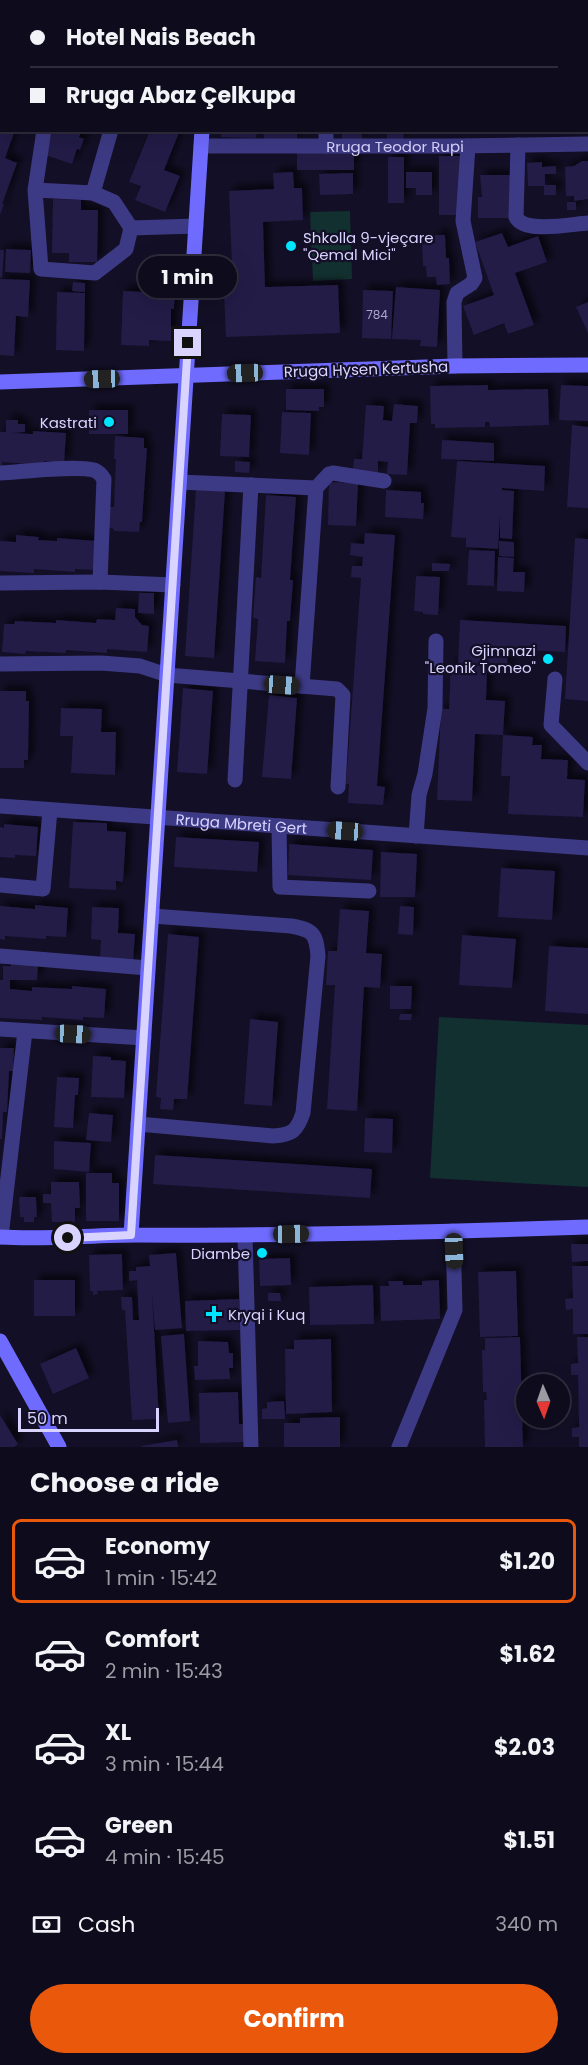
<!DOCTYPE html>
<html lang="en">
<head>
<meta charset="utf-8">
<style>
  body { margin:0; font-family:Poppins,sans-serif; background:#171425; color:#f1f3f6; height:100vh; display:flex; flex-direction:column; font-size:22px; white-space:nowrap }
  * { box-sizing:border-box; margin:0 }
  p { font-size:20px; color:#9b9ba3 }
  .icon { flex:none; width:33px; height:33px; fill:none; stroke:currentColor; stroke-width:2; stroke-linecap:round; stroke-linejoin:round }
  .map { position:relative; height:1447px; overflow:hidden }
  .side { display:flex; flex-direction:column; background:#0e0b1c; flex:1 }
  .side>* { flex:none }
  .hud { position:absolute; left:0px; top:0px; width:588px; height:132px; box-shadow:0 6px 24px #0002,0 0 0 2px #2e2b3b; display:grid; align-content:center; height:132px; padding:0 30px; background:#0e0b1c }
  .needle { width:39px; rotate:178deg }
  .controls { position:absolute; left:516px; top:1374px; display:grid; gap:12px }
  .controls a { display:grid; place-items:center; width:54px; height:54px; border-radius:50%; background:#0e0b1c; box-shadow:0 6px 24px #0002,0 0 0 2px #2e2b3b; font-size:30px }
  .scale { position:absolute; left:18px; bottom:15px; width:141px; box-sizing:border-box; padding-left:6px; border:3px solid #d9d4ff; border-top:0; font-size:16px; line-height:21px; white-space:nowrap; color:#d9d4ff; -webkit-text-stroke:4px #130f26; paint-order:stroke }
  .end { position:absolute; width:27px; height:27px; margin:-14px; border:8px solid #d9d4ff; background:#111; box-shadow:0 0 0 3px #111 }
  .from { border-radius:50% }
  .bubble { position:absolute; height:42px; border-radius:21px; background:#0e0b1c; box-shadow:0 6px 24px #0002,0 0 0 2px #2e2b3b; font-size:20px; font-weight:700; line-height:42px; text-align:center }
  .car { position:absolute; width:18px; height:36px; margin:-18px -9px; border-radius:8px; box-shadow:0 0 4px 2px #0007; background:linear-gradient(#222 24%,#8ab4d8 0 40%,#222 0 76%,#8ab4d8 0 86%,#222 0) }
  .hud b { display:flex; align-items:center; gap:21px; height:57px; font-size:22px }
  .hud b+b { border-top:2px solid #2e2b3b }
  .hud i { width:15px; height:15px; background:#f1f3f6 }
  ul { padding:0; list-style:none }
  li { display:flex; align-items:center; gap:18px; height:84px; margin:0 12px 9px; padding:0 18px; border:3px solid transparent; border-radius:9px }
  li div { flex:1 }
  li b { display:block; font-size:22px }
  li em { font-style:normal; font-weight:700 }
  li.selected { border-color:#ea580c }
  li>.icon { width:54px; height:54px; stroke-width:1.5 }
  h2 { padding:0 30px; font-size:27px; line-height:72px }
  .pay { display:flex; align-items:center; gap:15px; height:66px; padding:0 30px; font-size:22px }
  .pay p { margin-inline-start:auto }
  .button { display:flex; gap:12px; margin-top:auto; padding:12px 30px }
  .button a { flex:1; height:69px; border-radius:36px; background:#ea580c; color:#fff; font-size:24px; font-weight:700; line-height:69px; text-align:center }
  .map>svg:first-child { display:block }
  .green { fill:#12302f }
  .building { fill:#241b47; filter:url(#shadow) }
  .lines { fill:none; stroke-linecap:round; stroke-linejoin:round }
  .street { stroke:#3d3a85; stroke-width:15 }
  .secondary { stroke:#6f6bff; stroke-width:15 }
  .route { stroke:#d9d4ff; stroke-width:8 }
  .poi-dot { fill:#00e5ff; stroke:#130f26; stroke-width:2 }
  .labels { text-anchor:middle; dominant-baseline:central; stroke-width:4.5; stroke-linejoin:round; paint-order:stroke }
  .number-label { font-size:12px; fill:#aca6d1 }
  .street-label { font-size:15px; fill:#d9d4ff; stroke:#130f26 }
  .poi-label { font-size:15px; fill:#d9d4ff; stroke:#130f26; text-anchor:end }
</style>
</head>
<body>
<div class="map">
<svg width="588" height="1447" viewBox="0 0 588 1447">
  <defs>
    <filter id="shadow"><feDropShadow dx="5.5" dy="-5.5" stdDeviation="3" flood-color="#0009"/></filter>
  </defs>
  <rect width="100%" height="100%" fill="#130f26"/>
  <!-- green -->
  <path class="green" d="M350 211 352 279 313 281 310 212Z
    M439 1017 588 1025V1187L430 1178Z"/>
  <!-- building -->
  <path class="building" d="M0 130H15L5 158 17 163 2 204H4L0 215Z
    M53 130H82L79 137 84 139 80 150 77 149 72 164 45 155Z
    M144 130H180L164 170 180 176 165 212 135 200 141 186 129 182 149 133Z
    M222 130H257L256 138 221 137Z
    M264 130H297V140L264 141Z
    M342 130H362V140L342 139Z
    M387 130H404L403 139H387Z
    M297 151 354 152V170H297Z
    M439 156H461L460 215H439Z
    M388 157H404V203H388Z
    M582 161H588V199L574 201V196H566L565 167 574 166Z
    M542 162V167L556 166V174H545V185H556V195H544V186H528L527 163Z
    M293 172 294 188H302L303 220 263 222 265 287 338 285 340 333 226 337 224 291H233L229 191 274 189 273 173Z
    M406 172H432V195H416V188H406Z
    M353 173V194L320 195 319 174Z
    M480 175H512V218H478V197H482Z
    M53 199 81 200V210H98L97 262H69V253H52Z
    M567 202H576V210H567Z
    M502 233 508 247 538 236 547 262 515 273 534 325 508 334 504 323 474 335 463 306 494 295 475 242Z
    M435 235H445L446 258H449L450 284 437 285 436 277H427L426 266H423L422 244 435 243Z
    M6 249 31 250 30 273 5 272Z
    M0 250H4L2 278 0 277Z
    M0 279 30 280 28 317 16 316 14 356 0 355Z
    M73 282 85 283V292L72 291Z
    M145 286 175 287 174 309H171V341L149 340V346L121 345 123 291 144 292Z
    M396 287 440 290 437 347 420 346 421 340 392 339Z
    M363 290 393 291 391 339 362 338Z
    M57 292 85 293 84 351 56 350Z
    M588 302V333L576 307Z
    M488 385V390L548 389 549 425 490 427 489 422H485V427L435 428V424H431L430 386Z
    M561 385 588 386V421L559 420Z
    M286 389H324V407H319V411L286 410Z
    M394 404 418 406 417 423H410L407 475 387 474 388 462 378 461V473L353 472 354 459H362L366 405 384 406 383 420 392 421Z
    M89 410H128V434H89Z
    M282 412 311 413 309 455 280 453Z
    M222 414 251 415 249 457 220 456Z
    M6 420H18V424H25V432L12 433 33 434V431L66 433 64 463 44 461 43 465 2 462V465H0V432H6Z
    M572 425 588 427V508L567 507Z
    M115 436 144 438V448H147L142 522H140L139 532 114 531V529L109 528 110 507H114L116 459H114Z
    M442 440 494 443V461L441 459Z
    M235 461 250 462 249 473 235 472Z
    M457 461 545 466 544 491 502 488V490L514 491 512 539 500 538V514L498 549 466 547V538L451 537Z
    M329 482 358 483 356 526 328 525Z
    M196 489 225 491 214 658 185 656Z
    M386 490 421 492V503H424L423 519 385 517Z
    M266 495 296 497 290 580H293L290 621H287L285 663 255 661 258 619 253 618 256 577 261 578Z
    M365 533 395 535 377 786 385 787 383 805 348 803 349 784H346L361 578 351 577 352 566H362L363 557 350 555 351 543 364 544Z
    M16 535 39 537 38 540 57 541V538L96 541 94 570 75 569V572L34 569V573L0 571V541L16 542Z
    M575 538 588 539V701L565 699Z
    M499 541 514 542V557L499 556Z
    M469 550 495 551 494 586 467 585Z
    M498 557 514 558 513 572H525L524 592 497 591Z
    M432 563 450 564 449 571H432Z
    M416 576 440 577 438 615 423 614V612L414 611Z
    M139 593H154V614L138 613Z
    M116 608 135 609V617L142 625 149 626 147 652 107 649V653L66 650V653L26 651 25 654 2 652 4 624H14L15 621 56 623V620L96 623 97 619 115 620Z
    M460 620 566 626 565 652 508 649 507 671 487 670 486 700 505 701 503 735 475 734 472 801 437 800 441 709H449L451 664H458Z
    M183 688 213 691 207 774 177 772Z
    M0 691H26V701H29L28 760H24V768H0Z
    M269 695 297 698 291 779 262 777Z
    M61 708 102 709 101 732H116L115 775 71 773 73 736H60Z
    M503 735 533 737 532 745H542L541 759 568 760 567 779 585 780 583 817 508 814 510 776H501Z
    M73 822 107 823V831L126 832 123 882 116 881V890L69 888Z
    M4 824 38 827 36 856 15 855V858L0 857V827L4 828Z
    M176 837 259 842 257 872 174 867Z
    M289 844 373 850 371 880 288 875Z
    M381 852 417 854 415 897H380Z
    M501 868 555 871 552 920 498 917Z
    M35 905 68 908 66 937 46 936V939L5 936V940L0 939V906L35 909Z
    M400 906 414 907 413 935 398 934Z
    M92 907 119 908 118 933 135 934 133 961 100 960 101 940 91 939Z
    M340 909 369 911 366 953 382 954 380 988 364 987 357 1111 327 1109 335 985H326L328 951H337Z
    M168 934 199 937 187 1099H174L173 1110 160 1109 161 1098 156 1097Z
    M462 935 516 939 512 988 459 985Z
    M549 946 588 948V1014L545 1011Z
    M11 964 38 965 37 980H10V989L32 991V987L72 989V986L106 989 104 1018 83 1017V1020L42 1017V1020L0 1018V980H3V966H11Z
    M390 986H412L411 1009H390Z
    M400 1014H412L411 1020H399Z
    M250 1019 278 1022 272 1106 244 1104Z
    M0 1048H14L13 1071H9L7 1112H3L2 1139H0Z
    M93 1056 111 1057V1060L126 1061 124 1098 91 1097Z
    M57 1077 79 1078 78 1095H75L73 1128 54 1127Z
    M89 1113 113 1115 111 1142 86 1140Z
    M365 1118 393 1119 392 1153 364 1152Z
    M54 1141 91 1143 89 1172 54 1169Z
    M155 1155 372 1169 370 1198 153 1184Z
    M86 1173H112V1183H119V1221H86Z
    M51 1182H79L80 1208H75V1222H52L51 1203H43V1194H51Z
    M19 1197H36L37 1217H34V1222H24V1217H20Z
    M571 1244H588V1261L572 1262Z
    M176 1253 182 1328 155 1330 152 1293 159 1419 132 1420 125 1310H122L121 1297H132L133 1320H139L137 1280 129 1281V1271H136V1267L150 1266 149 1255Z
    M122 1254 123 1290 97 1291 98 1294 93 1295V1291H90L89 1255Z
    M290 1258 291 1285 260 1286 259 1259Z
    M572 1266H588V1334H573V1309L566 1310 565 1299 573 1298Z
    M516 1271 518 1336 480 1337 478 1272Z
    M34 1280H75V1316H34Z
    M439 1280 440 1319 381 1321 380 1286H389L388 1281H403V1285H422V1281Z
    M373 1285 374 1324 310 1325 309 1287Z
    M268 1293H280L281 1301H268Z
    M239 1299 240 1330 186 1331 185 1301Z
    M184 1334 190 1421 168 1423 161 1336Z
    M520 1337 523 1447H485L484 1400H487L486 1392H483L482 1350H485V1338Z
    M577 1337H588V1447H579V1437H572V1428L579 1427 578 1375H571V1364L578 1363Z
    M331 1339 332 1412 286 1414 285 1349H294V1340Z
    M198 1341 228 1342 229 1353H233V1368H229L230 1379 195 1380 194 1366H198Z
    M76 1348 89 1378 53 1394 40 1364Z
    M238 1392 239 1424H248V1442L200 1443 199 1393Z
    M284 1401 285 1419H262V1409L267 1408V1402Z
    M0 1415 18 1444 14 1447H0Z
    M340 1417V1447H284V1423H300V1418Z
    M177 1440 178 1447H142V1446Z"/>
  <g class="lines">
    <!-- street -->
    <g class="street">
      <path d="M43 0 44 2"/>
      <path d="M149 0V2"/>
      <path d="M331 2V0"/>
      <path d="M465 2 466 0"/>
      <path d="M518 145 516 217C524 234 571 224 588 223"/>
      <path id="s1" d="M201 146H455L588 144"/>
      <path d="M326 146V130"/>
      <path d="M35 190 93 193 114 202 131 228 126 249 95 273 41 269 35 190 44 130"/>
      <path d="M93 193 111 130"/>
      <path d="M131 228 196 226"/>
      <path d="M455 366 454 302 457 293 471 284 475 278 463 221 468 146"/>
      <path d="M0 473C22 472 74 465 94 470 99 472 101 474 104 479L100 582"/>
      <path d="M179 482 316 488 329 474 333 473 384 481"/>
      <path d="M0 583 100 582 173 585"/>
      <path d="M0 664 101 663 140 666 167 675 337 689 343 695 338 787"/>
      <path d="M555 679 551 725 588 763"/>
      <path d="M302 686 316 488"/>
      <path d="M235 780 251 485"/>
      <path id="s2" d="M0 806 588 848"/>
      <path d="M279 826 280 887 369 891"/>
      <path d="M416 836 419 795 425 774 435 708 436 641"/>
      <path d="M0 885 43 889 50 810"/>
      <path d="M0 956 148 968"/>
      <path d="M0 1029 144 1038"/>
      <path d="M138 1124 273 1136C292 1135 297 1131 303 1113L318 956C316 933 313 930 291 926L152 916"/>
      <path d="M245 1236 251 1447"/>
      <path d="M1 1237 25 1031"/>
      <path d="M399 1447 455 1310 453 1231"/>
    </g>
    <!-- secondary -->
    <path class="secondary" d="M210 2V0
      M0 382 455 366 588 365
      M131 1235 202 130
      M0 1237C46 1240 91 1235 137 1235 287 1236 438 1232 588 1227
      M0 1341 59 1447"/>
  </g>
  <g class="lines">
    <!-- route -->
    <path class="route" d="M68 1238 131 1235 188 343"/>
  </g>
  <!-- markers -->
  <g class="poi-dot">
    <circle cx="291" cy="246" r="6"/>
    <circle cx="109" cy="422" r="6"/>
    <circle cx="548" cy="659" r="6"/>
    <circle cx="262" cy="1253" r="6"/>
    <path d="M211 1305h6v6h6v6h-6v6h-6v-6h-6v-6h6z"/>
  </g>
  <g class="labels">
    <!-- number labels -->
    <g class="number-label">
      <text x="377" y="314">784</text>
    </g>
    <!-- street labels -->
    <g class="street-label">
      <text stroke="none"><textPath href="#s1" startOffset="194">Rruga Teodor Rupi</textPath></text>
      <text transform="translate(366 369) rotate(-2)">Rruga Hysen Kertusha</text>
      <text stroke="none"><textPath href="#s2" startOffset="242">Rruga Mbreti Gert</textPath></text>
    </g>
    <!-- poi labels -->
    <g class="poi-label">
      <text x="303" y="237" text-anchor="start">Shkolla 9-vjeçare<tspan x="303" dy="17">"Qemal Mici"</tspan></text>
      <text x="97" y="422">Kastrati</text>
      <text x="536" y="650">Gjimnazi<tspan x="536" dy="17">"Leonik Tomeo"</tspan></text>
      <text x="250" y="1253">Diambe</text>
      <text x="228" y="1314" text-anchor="start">Kryqi i Kuq</text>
    </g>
  </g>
</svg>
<div class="controls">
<a><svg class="needle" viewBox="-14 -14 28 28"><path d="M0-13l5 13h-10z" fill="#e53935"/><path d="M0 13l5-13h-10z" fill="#9b9ba3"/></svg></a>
</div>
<div class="scale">50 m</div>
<i class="end from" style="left:68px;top:1238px"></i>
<i class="end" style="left:188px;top:343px"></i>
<div class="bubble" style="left:138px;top:256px;width:99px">1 min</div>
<i class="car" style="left:245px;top:373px;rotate:268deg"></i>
<i class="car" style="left:102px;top:379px;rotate:268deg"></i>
<i class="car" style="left:282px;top:685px;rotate:94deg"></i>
<i class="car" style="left:345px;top:831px;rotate:274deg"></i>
<i class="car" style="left:73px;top:1034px;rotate:93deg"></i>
<i class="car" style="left:291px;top:1234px;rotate:89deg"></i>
<i class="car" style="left:454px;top:1251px;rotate:178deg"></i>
<div class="hud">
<b><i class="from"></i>Hotel Nais Beach</b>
<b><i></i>Rruga Abaz Çelkupa</b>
</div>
</div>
<section class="side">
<h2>Choose a ride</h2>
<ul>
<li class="selected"><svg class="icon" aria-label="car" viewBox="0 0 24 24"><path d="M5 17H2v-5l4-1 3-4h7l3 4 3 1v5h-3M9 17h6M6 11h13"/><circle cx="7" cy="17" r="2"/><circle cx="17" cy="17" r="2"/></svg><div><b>Economy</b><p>1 min · 15:42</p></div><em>$1.20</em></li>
<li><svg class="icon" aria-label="car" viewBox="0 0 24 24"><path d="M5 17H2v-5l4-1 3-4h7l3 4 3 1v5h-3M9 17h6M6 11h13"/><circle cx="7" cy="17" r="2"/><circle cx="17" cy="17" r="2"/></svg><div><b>Comfort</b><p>2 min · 15:43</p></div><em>$1.62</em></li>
<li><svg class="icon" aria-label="car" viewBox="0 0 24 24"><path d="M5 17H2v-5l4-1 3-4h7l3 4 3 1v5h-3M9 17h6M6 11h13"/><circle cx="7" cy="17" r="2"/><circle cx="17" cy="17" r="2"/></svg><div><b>XL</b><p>3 min · 15:44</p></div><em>$2.03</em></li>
<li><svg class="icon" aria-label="car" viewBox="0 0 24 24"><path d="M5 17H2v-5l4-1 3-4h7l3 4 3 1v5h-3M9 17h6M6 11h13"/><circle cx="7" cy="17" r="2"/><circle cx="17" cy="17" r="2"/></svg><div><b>Green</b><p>4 min · 15:45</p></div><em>$1.51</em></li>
</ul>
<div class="pay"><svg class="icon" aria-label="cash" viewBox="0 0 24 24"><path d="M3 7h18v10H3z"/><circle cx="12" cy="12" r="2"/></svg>Cash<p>340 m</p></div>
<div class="button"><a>Confirm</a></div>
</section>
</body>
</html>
